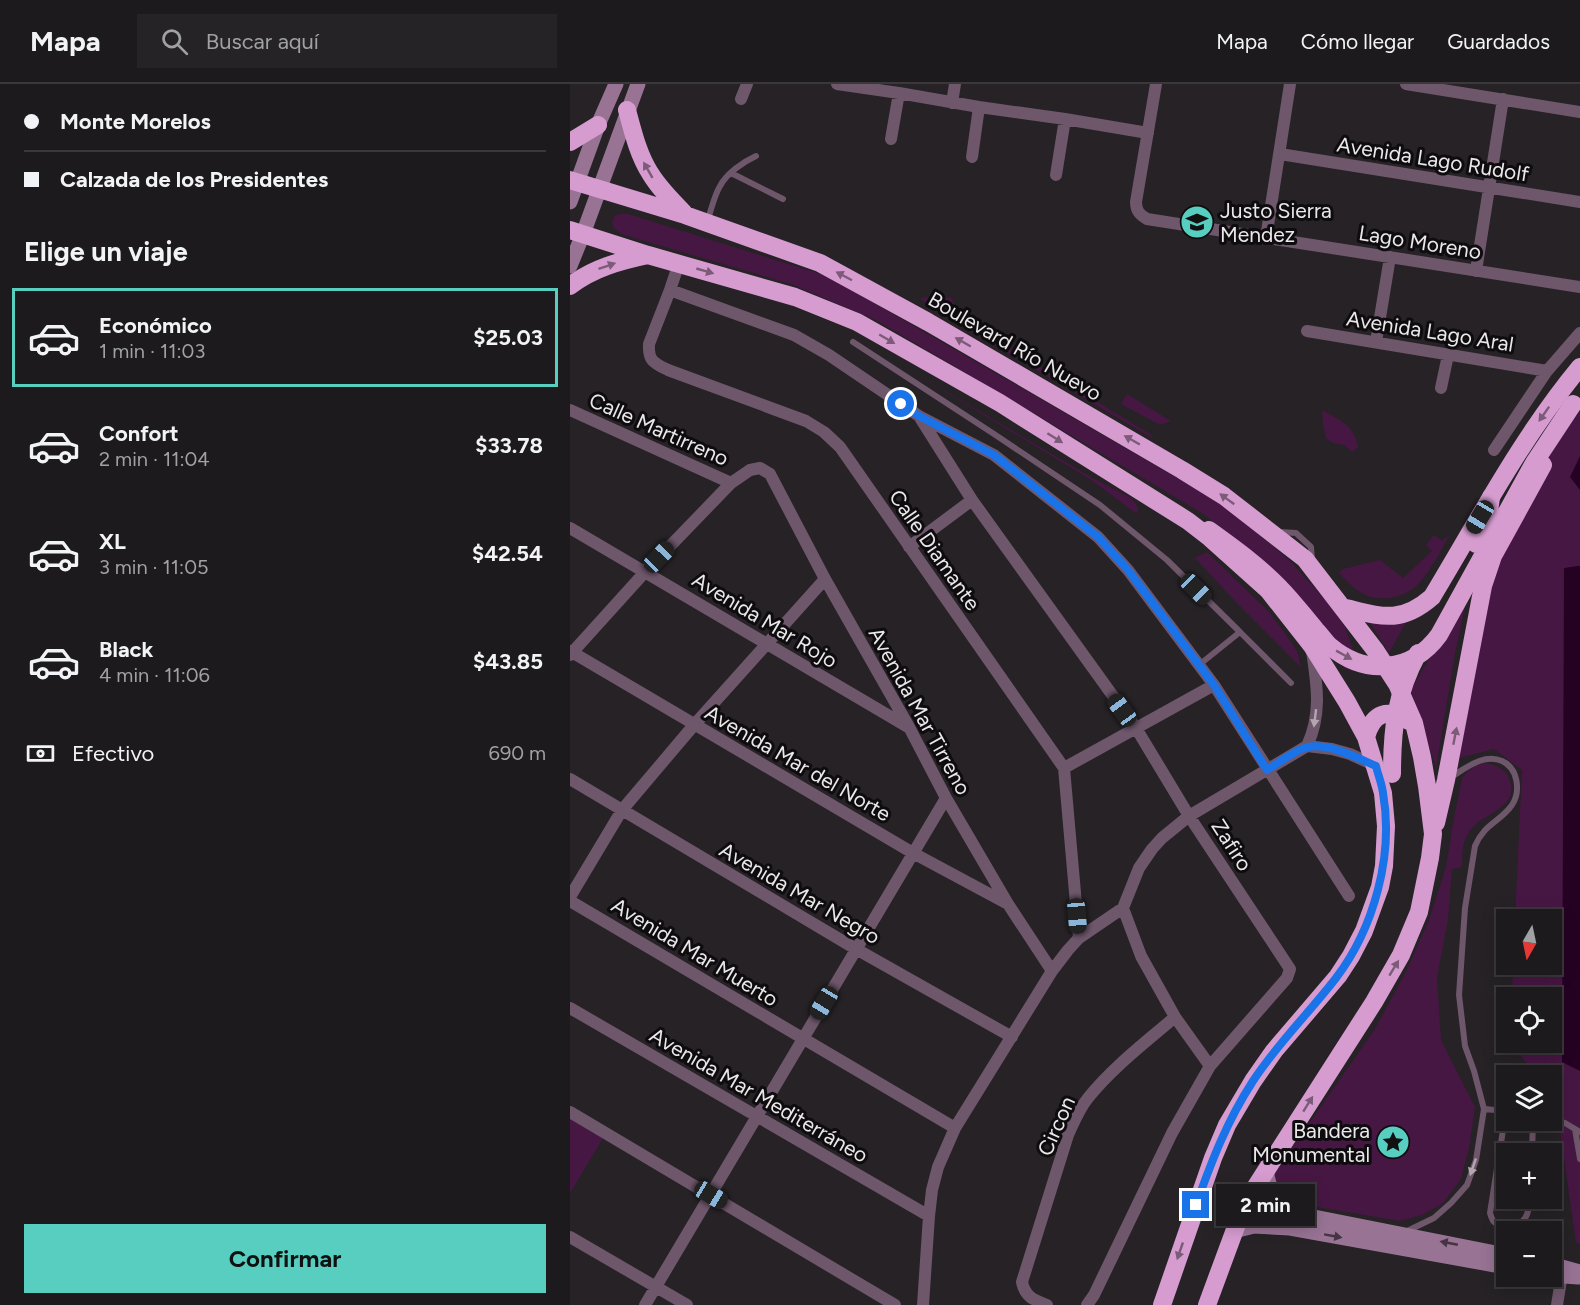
<!DOCTYPE html>
<html lang="es">
<head>
<meta charset="utf-8">
<style>
  body { margin:0; font-family:Figtree,sans-serif; background:#252325; color:#f1f3f6; height:100vh; display:flex; flex-direction:column; font-size:22px; white-space:nowrap }
  * { box-sizing:border-box; margin:0 }
  p { font-size:20px; color:#a0a1a3 }
  .icon { flex:none; width:33px; height:33px; fill:none; stroke:currentColor; stroke-width:2; stroke-linecap:round; stroke-linejoin:round }
  .map { position:relative; flex:1; overflow:hidden }
  .sheet { display:flex; flex-direction:column; background:#1c1a1c; width:570px }
  .sheet>* { flex:none }
  .top-card { display:grid; align-content:center; height:132px; padding:0 24px; background:#1c1a1c }
  .needle { width:39px; rotate:189deg }
  .fabs { position:absolute; left:926px; top:825px; display:grid; gap:12px }
  .fabs a { display:grid; place-items:center; width:66px; height:66px; border-radius:0px; background:#1c1a1c; box-shadow:0 3px 15px #0003,0 0 0 2px #3a383b; font-size:30px }
  .end { position:absolute; width:27px; height:27px; margin:-14px; border:8px solid #1a73e8; background:#fff; box-shadow:0 0 0 3px #fff }
  .from { border-radius:50% }
  .bubble { position:absolute; height:42px; border-radius:0px; background:#1c1a1c; box-shadow:0 3px 15px #0003,0 0 0 2px #3a383b; font-size:20px; font-weight:700; line-height:42px; text-align:center }
  .car { position:absolute; width:18px; height:36px; margin:-18px -9px; border-radius:8px; box-shadow:0 0 4px 2px #0007; background:linear-gradient(#222 24%,#8ab4d8 0 40%,#222 0 76%,#8ab4d8 0 86%,#222 0) }
  .top-card b { display:flex; align-items:center; gap:21px; height:57px; font-size:22px }
  .top-card b+b { border-top:2px solid #3a383b }
  .top-card i { width:15px; height:15px; background:#f1f3f6 }
  ul { padding:0; list-style:none }
  li { display:flex; align-items:center; gap:18px; height:99px; margin:0 12px 9px; padding:0 12px; border:3px solid transparent; border-radius:0px }
  li div { flex:1 }
  li b { display:block; font-size:22px }
  li em { font-style:normal; font-weight:700 }
  li.on { border-color:#58cec0 }
  li>.icon { width:54px; height:54px; stroke-width:1.5 }
  h2 { padding:0 24px; font-size:27px; line-height:72px }
  .pay { display:flex; align-items:center; gap:15px; height:66px; padding:0 24px; font-size:22px }
  .pay p { margin-inline-start:auto }
  .primary-button { display:flex; gap:12px; margin-top:auto; padding:12px 24px }
  .primary-button a { flex:1; height:69px; border-radius:0px; background:#58cec0; color:#111; font-size:24px; font-weight:700; line-height:69px; text-align:center }
  header { display:flex; align-items:center; gap:36px; box-sizing:border-box; height:84px; padding:0 30px; background:#1c1a1c; border-bottom:2px solid #3a383b }
  header strong { font-size:28px }
  nav { display:flex; gap:33px; margin-inline-start:auto; font-size:21px }
  .search { width:420px; height:54px; background:#252325; display:flex; align-items:center; gap:15px; box-sizing:border-box; padding:0 21px; border-radius:0px; color:#a0a1a3; font-size:22px }
  main { display:flex; flex:1; min-height:0 }
  .map>svg:first-child { display:block }
  .green { fill:#471744 }
  .water { fill:#250223 }
  .lines { fill:none; stroke-linecap:round; stroke-linejoin:round }
  .lane { stroke:#6e566b; stroke-width:6 }
  .street { stroke:#6e566b; stroke-width:12 }
  .secondary { stroke:#987394; stroke-width:15 }
  .highway { stroke:#d69cd0; stroke-width:18 }
  .highway-bridge { stroke:#d69cd0; stroke-width:18 }
  .oneway { fill:#7c5b79 }
  .oneway2 { fill:#b3a6b1 }
  .oneway3 { fill:#453544 }
  .route { stroke:#1a73e8; stroke-width:8 }
  .labels { text-anchor:middle; dominant-baseline:central; stroke-width:6; stroke-linejoin:round; paint-order:stroke }
  .street-label { font-size:21px; fill:#ebe8ea; stroke:#0e0c0e }
  .poi-label { font-size:21px; fill:#ebe8ea; stroke:#0e0c0e; text-anchor:start }
</style>
</head>
<body>
<header>
<strong>Mapa</strong>
<div class="search"><svg class="icon" aria-label="search" viewBox="0 0 24 24"><circle cx="10" cy="10" r="6"/><path d="M15 15l6 6"/></svg>Buscar aquí</div>
<nav><a>Mapa</a><a>Cómo llegar</a><a>Guardados</a></nav>
</header>
<main>
<section class="sheet">
<div class="top-card">
<b><i class="from"></i>Monte Morelos</b>
<b><i></i>Calzada de los Presidentes</b>
</div>
<h2>Elige un viaje</h2>
<ul>
<li class="on"><svg class="icon" aria-label="car" viewBox="0 0 24 24"><path d="M5 17H2v-5l4-1 3-4h7l3 4 3 1v5h-3M9 17h6M6 11h13"/><circle cx="7" cy="17" r="2"/><circle cx="17" cy="17" r="2"/></svg><div><b>Económico</b><p>1 min · 11:03</p></div><em>$25.03</em></li>
<li><svg class="icon" aria-label="car" viewBox="0 0 24 24"><path d="M5 17H2v-5l4-1 3-4h7l3 4 3 1v5h-3M9 17h6M6 11h13"/><circle cx="7" cy="17" r="2"/><circle cx="17" cy="17" r="2"/></svg><div><b>Confort</b><p>2 min · 11:04</p></div><em>$33.78</em></li>
<li><svg class="icon" aria-label="car" viewBox="0 0 24 24"><path d="M5 17H2v-5l4-1 3-4h7l3 4 3 1v5h-3M9 17h6M6 11h13"/><circle cx="7" cy="17" r="2"/><circle cx="17" cy="17" r="2"/></svg><div><b>XL</b><p>3 min · 11:05</p></div><em>$42.54</em></li>
<li><svg class="icon" aria-label="car" viewBox="0 0 24 24"><path d="M5 17H2v-5l4-1 3-4h7l3 4 3 1v5h-3M9 17h6M6 11h13"/><circle cx="7" cy="17" r="2"/><circle cx="17" cy="17" r="2"/></svg><div><b>Black</b><p>4 min · 11:06</p></div><em>$43.85</em></li>
</ul>
<div class="pay"><svg class="icon" aria-label="cash" viewBox="0 0 24 24"><path d="M3 7h18v10H3z"/><circle cx="12" cy="12" r="2"/></svg>Efectivo<p>690 m</p></div>
<div class="primary-button"><a>Confirmar</a></div>
</section>
<div class="map">
<svg width="1010" height="1221" viewBox="0 0 1010 1221">
  <rect width="100%" height="100%" fill="#262226"/>
  <!-- green -->
  <path class="green" d="M51 130H58L257 192 652 420 719 476 758 519 775 543 787 577 783 585H775L662 452 632 429 308 237 221 200 51 150 43 143 42 137 45 131Z
    M370 212 381 214 396 238 580 350 584 355 366 227 350 214Z
    M322 276 521 393 561 414 568 423 567 430 520 395Z
    M557 310 601 337 590 341 551 320Z
    M752 326C771 337 784 341 788 363L783 368 774 361 763 359 756 354 753 340Z
    M1010 328V1160L1006 1159 987 1026 981 1017V992L964 991 942 959 981 958V914L942 913 943 881 981 880V836L945 835 952 686 924 665 889 674 923 484 970 377Z
    M880 450C871 466 862 485 850 498 837 514 808 520 790 508 782 503 776 496 769 489L773 485 810 476 833 494 862 467 856 461 864 451 872 457Z
    M637 468 699 528 722 559 727 567 731 583 665 517 625 474Z
    M898 509 885 569 866 684 841 606Z
    M842 527 819 569 796 532Z
    M916 679C927 682 934 684 939 694 951 722 917 728 903 743 892 754 892 768 892 783L882 785 878 836 867 893 871 956 905 1023 899 1064 891 1095 873 1119 852 1131 830 1137 717 1118 705 1104 704 1090 805 945 837 886 859 836 876 783 884 734 892 694 898 687 907 681Z
    M0 1027 36 1049 0 1109Z"/>
  <!-- water -->
  <path class="water" d="M1010 372V406L1000 393Z
    M1008 482H1010V987L992 978 994 484Z"/>
  <g class="lines">
    <!-- lane -->
    <path class="lane" d="M161 89 213 115
      M137 138C141 127 144 112 150 102 157 89 173 78 186 72
      M283 258 424 350 530 421 597 476 670 548
      M710 448 726 449 741 463 742 476
      M629 581 670 548 721 599
      M914 1025 936 1027
      M936 1027 920 1129C921 1132 922 1136 924 1138 932 1146 949 1144 955 1134 959 1129 959 1121 959 1114
      M981 1036 995 1039 1010 1048
      M1005 1045 1010 1075
      M962 1070 963 1036
      M835 1148 864 1134 881 1119 897 1101 906 1076 914 1025 904 987 895 962 889 911 895 824 905 762C914 740 930 738 942 721 951 707 948 684 932 677 914 669 896 684 881 693"/>
    <!-- street -->
    <path class="street" d="M267 0 329 9 409 23 495 35 578 49
      M586 0 566 118C566 127 570 131 577 135L1010 203
      M836 0 1010 28
      M171 15 177 0
      M382 19 385 0
      M321 55 329 9
      M710 70 1010 118
      M402 73 409 23
      M486 91 495 35
      M696 154 720 0
      M109 179 100 206 224 251 259 271 349 332 424 371 528 453 558 486 644 601 779 812
      M906 187 933 15
      M100 206 79 260C78 277 84 279 98 286L236 337 254 348 270 363 494 684 509 854
      M737 247 977 287
      M806 258 820 173
      M871 304 878 271
      M0 326 161 399
      M349 332 402 416 566 644 619 732 720 885 717 894 640 982 602 1049 524 1211 517 1221
      M924 366 977 287 1010 249
      M0 444 338 643
      M339 463 402 416
      M0 567 343 769 438 820
      M0 571 75 488 161 399 180 386 190 384 200 390 255 495 339 643 376 714 438 820 482 887
      M737 662C752 630 747 601 742 567
      M494 684 644 601
      M0 695 286 865 442 953
      M0 813 52 726 124 641 255 495
      M0 817 385 1044
      M553 824 571 872 605 933 640 982
      M0 924 359 1132
      M0 1028 325 1221
      M0 1153 117 1221
      M75 1221 376 714
      M353 1221 359 1132 362 1106 368 1083 385 1044 482 887 498 866 509 854 553 824 569 784 582 765 592 754 619 732 737 662 762 665 780 670 806 682
      M477 1221C464 1216 455 1213 452 1198L498 1051C504 1038 509 1025 518 1014 543 983 576 958 605 933
      M987 1221 993 1184"/>
    <!-- secondary -->
    <path class="secondary" d="M0 118 28 41 46 0
      M0 182 13 150 68 0
      M696 1087C700 1108 705 1119 724 1129L936 1171
      M664 1147 684 1142 720 1144 936 1183
      M981 1180 1010 1188
      M981 1191 1008 1193"/>
    <!-- highway -->
    <path class="highway" d="M57 26C63 48 68 70 80 89 89 104 102 117 114 129
      M0 58 28 41
      M0 96 115 131 250 179 358 238 612 386 654 412 735 475 805 566 827 600 844 639 852 673 857 702 863 750 860 774 849 828 831 871 804 918 674 1121 637 1221
      M0 146 78 171 225 213 287 238 430 319 618 437 640 454 698 506 742 562 777 618 796 653 813 709 816 742 814 782 810 803 794 847 781 872 768 892 704 967 683 997 657 1041 643 1074 592 1221
      M0 202C23 184 50 177 78 171
      M772 523C810 532 830 541 862 513 909 435 952 353 1010 283
      M796 653C803 628 818 624 839 637
      M866 739 876 696 913 502 923 472 973 381"/>
    <!-- highway-bridge -->
    <path class="highway-bridge" d="M639 446C664 464 689 482 710 504 723 517 734 532 746 546 751 551 755 558 761 563 796 592 842 588 869 551L964 379 1003 320
      M906 460 918 435 921 413
      M822 690C822 644 826 610 848 569"/>
  </g>
  <!-- one-way arrows -->
  <defs><path id="oneway-solid" d="M-6-.8H1V-3.2L6.5 0L1 3.2V.8H-6Z" transform="scale(1.5)"/></defs>
  <g class="oneway">
    <use href="#oneway-solid" transform="translate(78 86) rotate(-120)"/>
    <use href="#oneway-solid" transform="translate(37 182) rotate(-19)"/>
    <use href="#oneway-solid" transform="translate(135 187) rotate(16)"/>
    <use href="#oneway-solid" transform="translate(274 192) rotate(-152)"/>
    <use href="#oneway-solid" transform="translate(317 255) rotate(30)"/>
    <use href="#oneway-solid" transform="translate(393 258) rotate(-150)"/>
    <use href="#oneway-solid" transform="translate(974 330) rotate(125)"/>
    <use href="#oneway-solid" transform="translate(485 354) rotate(32)"/>
    <use href="#oneway-solid" transform="translate(562 356) rotate(-150)"/>
    <use href="#oneway-solid" transform="translate(657 415) rotate(-144)"/>
    <use href="#oneway-solid" transform="translate(774 571) rotate(29)"/>
    <use href="#oneway-solid" transform="translate(885 652) rotate(-79)"/>
    <use href="#oneway-solid" transform="translate(824 884) rotate(-59)"/>
    <use href="#oneway-solid" transform="translate(738 1020) rotate(-58)"/>
    <use href="#oneway-solid" transform="translate(610 1167) rotate(109)"/>
  </g>
  <g class="oneway2">
    <use href="#oneway-solid" transform="translate(745 634) rotate(97)"/>
    <use href="#oneway-solid" transform="translate(903 1083) rotate(109)"/>
  </g>
  <g class="oneway3">
    <use href="#oneway-solid" transform="translate(763 1152) rotate(10)"/>
    <use href="#oneway-solid" transform="translate(879 1159) rotate(-169)"/>
  </g>
  <g class="lines">
    <!-- route -->
    <path class="route" d="M331 320 349 332 424 371 528 453 558 486 644 601 697 686C707 680 728 664 738 663 759 659 788 674 806 682 808 691 812 700 813 709 824 771 804 844 766 894 739 929 707 960 683 997 657 1037 642 1076 626 1121"/>
  </g>
  <!-- icons -->
  <defs>
    <g id="school-disc" transform="scale(1.725)"><circle r="9.5" fill="#58cec0" stroke="#0e0c0e"/><path d="M0-5L7-2L0 1L-7-2ZM-4 1L0 2.5L4 1V4Q0 6-4 4Z" fill="#111"/></g>
    <g id="sight-disc" transform="scale(1.725)"><circle r="9.5" fill="#58cec0" stroke="#0e0c0e"/><path d="M0-6L1.8-2.2L6-1.7L2.9 1.2L3.7 5.4L0 3.3L-3.7 5.4L-2.9 1.2L-6-1.7L-1.8-2.2Z" fill="#111"/></g>
  </defs>
  <g fill-rule="evenodd">
    <use href="#school-disc" x="627" y="138"/>
    <use href="#sight-disc" x="823" y="1058"/>
  </g>
  <g class="labels">
    <!-- street labels -->
    <g class="street-label">
      <text transform="translate(863 75) rotate(9)">Avenida Lago Rudolf</text>
      <text transform="translate(850 158) rotate(9)">Lago Moreno</text>
      <text transform="translate(860 247) rotate(9)">Avenida Lago Aral</text>
      <text transform="translate(445 262) rotate(30)">Boulevard Río Nuevo</text>
      <text transform="translate(89 345) rotate(24)">Calle Martirreno</text>
      <text transform="translate(365 466) rotate(55)">Calle Diamante</text>
      <text transform="translate(195 536) rotate(31)">Avenida Mar Rojo</text>
      <text transform="translate(350 627) rotate(61)">Avenida Mar Tirreno</text>
      <text transform="translate(228 679) rotate(30)">Avenida Mar del Norte</text>
      <text transform="translate(662 761) rotate(57)">Zafiro</text>
      <text transform="translate(230 809) rotate(30)">Avenida Mar Negro</text>
      <text transform="translate(125 868) rotate(31)">Avenida Mar Muerto</text>
      <text transform="translate(189 1011) rotate(30)">Avenida Mar Mediterráneo</text>
      <text transform="translate(486 1042) rotate(-66)">Circon</text>
    </g>
    <!-- poi labels -->
    <g class="poi-label">
      <text x="650" y="126">Justo Sierra<tspan x="650" dy="24">Mendez</tspan></text>
      <text x="800" y="1046" text-anchor="end">Bandera<tspan x="800" dy="24">Monumental</tspan></text>
    </g>
  </g>
</svg>
<div class="fabs">
<a><svg class="needle" viewBox="-14 -14 28 28"><path d="M0-13l5 13h-10z" fill="#e53935"/><path d="M0 13l5-13h-10z" fill="#a0a1a3"/></svg></a>
<a><svg class="icon" aria-label="locate" viewBox="0 0 24 24"><circle cx="12" cy="12" r="6"/><path d="M12 2v4M12 18v4M2 12h4M18 12h4"/></svg></a>
<a><svg class="icon" aria-label="layers" viewBox="0 0 24 24"><path d="M12 4l9 5-9 5-9-5zM3 14l9 5 9-5"/></svg></a>
<a>+</a>
<a>−</a>
</div>
<i class="end from" style="left:331px;top:320px"></i>
<i class="end" style="left:626px;top:1121px"></i>
<div class="bubble" style="left:646px;top:1100px;width:99px">2 min</div>
<i class="car" style="left:910px;top:433px;rotate:211deg"></i>
<i class="car" style="left:89px;top:473px;rotate:44deg"></i>
<i class="car" style="left:626px;top:505px;rotate:135deg"></i>
<i class="car" style="left:552px;top:626px;rotate:324deg"></i>
<i class="car" style="left:507px;top:832px;rotate:175deg"></i>
<i class="car" style="left:254px;top:919px;rotate:211deg"></i>
<i class="car" style="left:141px;top:1111px;rotate:121deg"></i>
</div>
</main>
</body>
</html>
